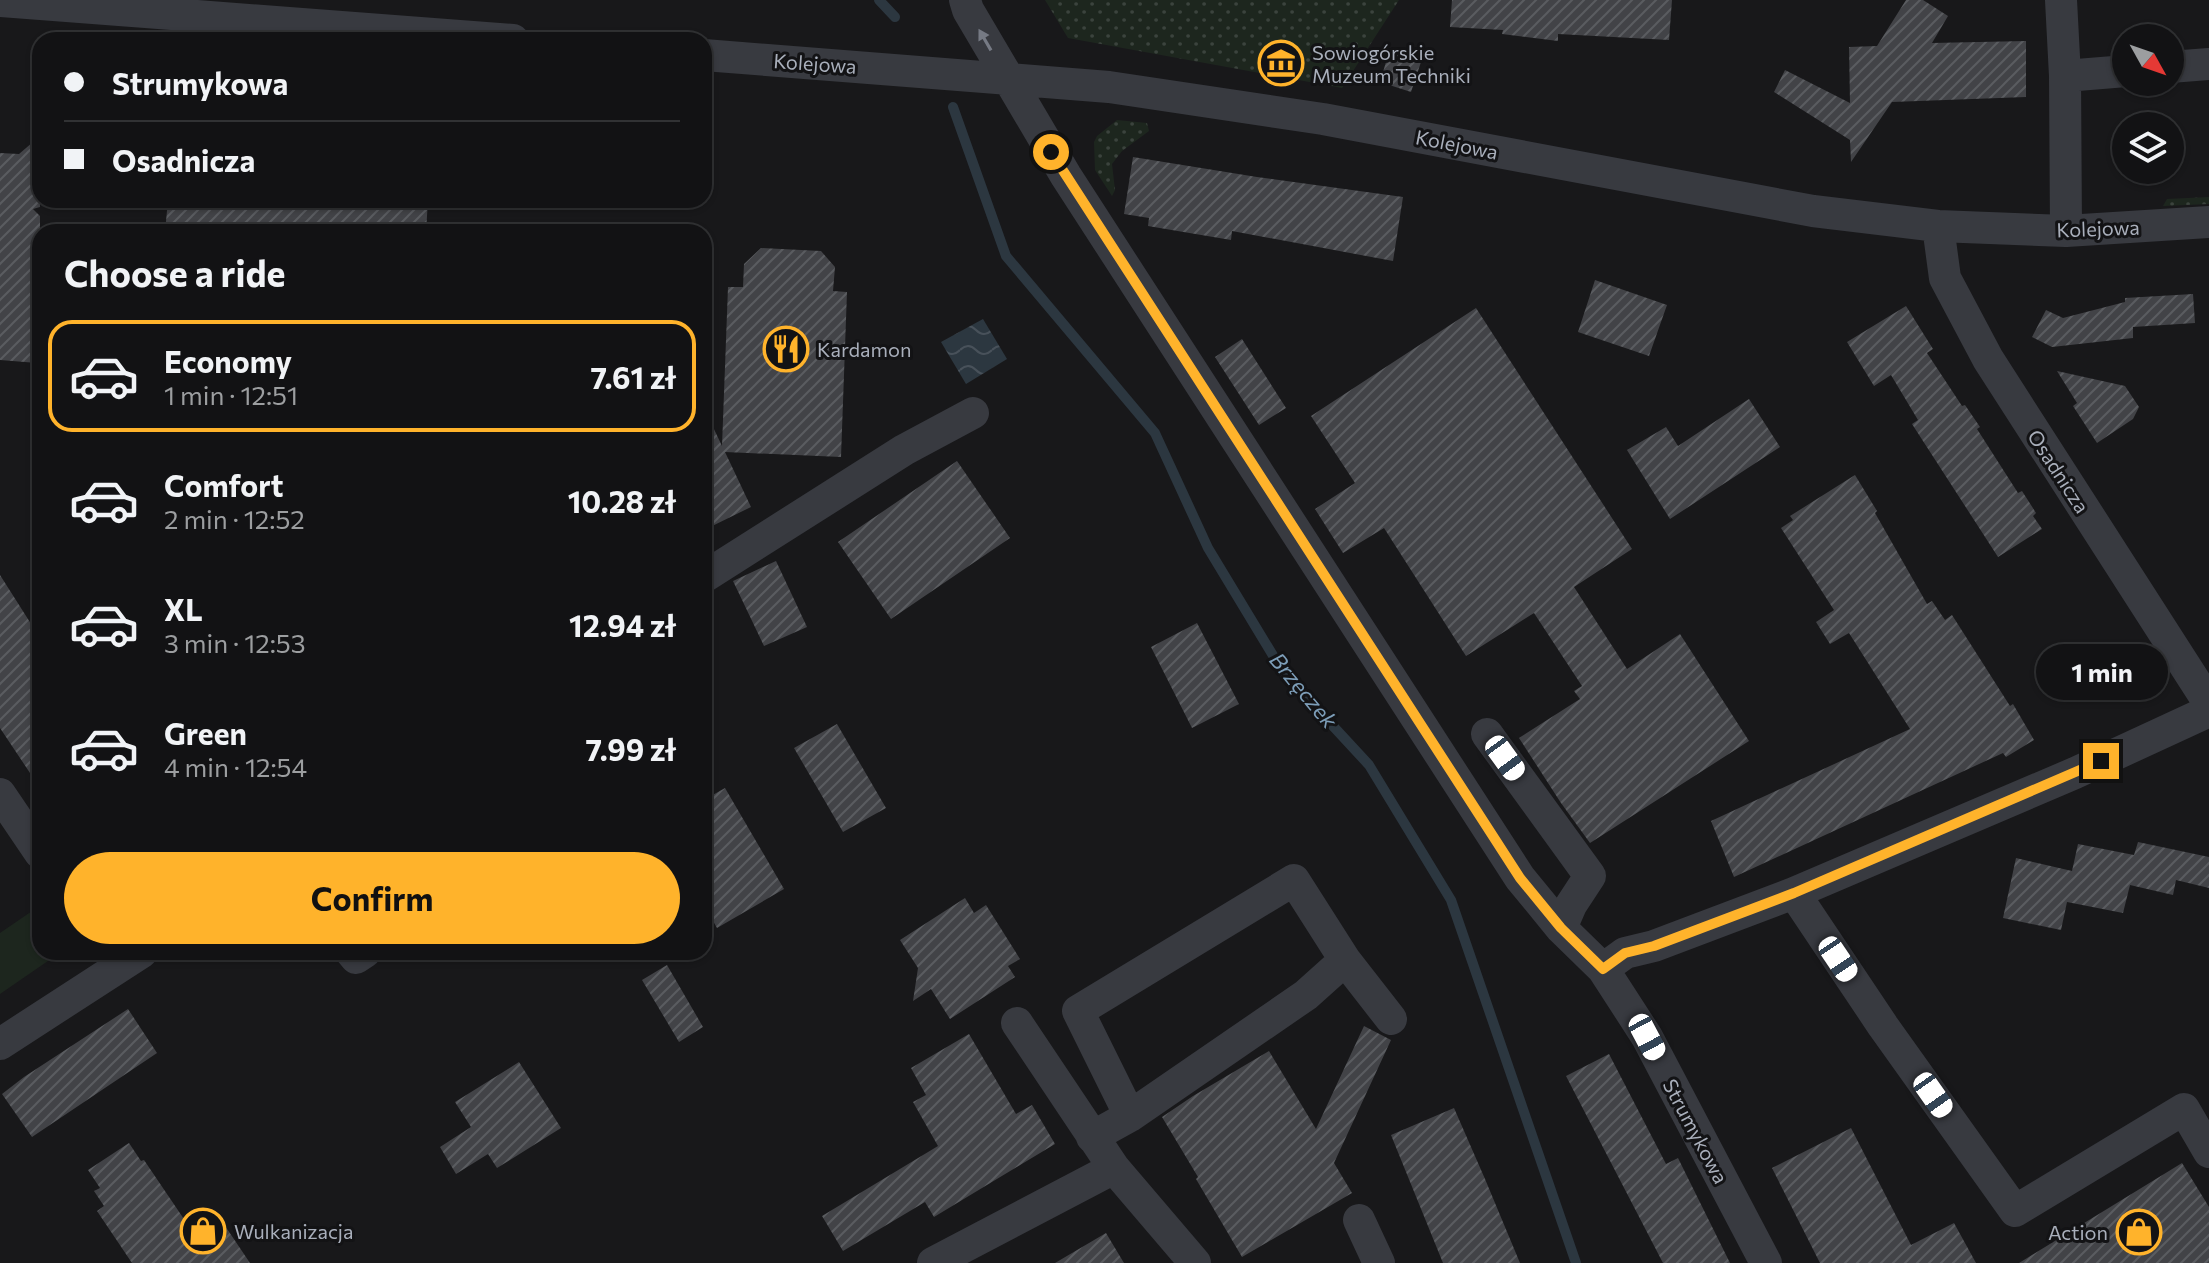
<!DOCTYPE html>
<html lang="en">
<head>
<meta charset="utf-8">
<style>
  body { margin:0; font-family:Commissioner,sans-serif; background:#1f2022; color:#f1f3f6; height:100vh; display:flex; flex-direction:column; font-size:30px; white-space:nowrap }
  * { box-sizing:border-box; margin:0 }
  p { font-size:26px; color:#9c9ea0 }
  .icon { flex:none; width:44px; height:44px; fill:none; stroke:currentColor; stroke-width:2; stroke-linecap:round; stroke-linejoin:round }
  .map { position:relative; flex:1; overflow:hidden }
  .sheet { position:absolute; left:32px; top:224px; width:680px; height:736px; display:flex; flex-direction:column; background:#121214; border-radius:24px; box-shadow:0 2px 6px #0004,0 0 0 2px #313234 }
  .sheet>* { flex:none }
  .banner { position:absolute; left:32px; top:32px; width:680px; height:176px; border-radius:24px; box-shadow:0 2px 6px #0004,0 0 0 2px #313234; display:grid; align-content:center; height:176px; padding:0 32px; background:#121214 }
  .needle { width:52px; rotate:130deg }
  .tools { position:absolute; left:2112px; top:24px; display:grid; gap:16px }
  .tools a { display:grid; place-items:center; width:72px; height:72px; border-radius:50%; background:#121214; box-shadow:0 2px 6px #0004,0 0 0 2px #313234; font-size:40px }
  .end { position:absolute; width:36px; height:36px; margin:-18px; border:10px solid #ffb32b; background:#111; box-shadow:0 0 0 4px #111 }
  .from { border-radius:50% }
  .bubble { position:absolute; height:56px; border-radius:28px; background:#121214; box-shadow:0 2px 6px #0004,0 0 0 2px #313234; font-size:26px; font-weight:700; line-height:56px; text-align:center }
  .car { position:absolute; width:24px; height:48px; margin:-24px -12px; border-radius:10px; box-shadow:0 0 6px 2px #0007; background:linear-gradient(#fff 24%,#345 0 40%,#fff 0 76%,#345 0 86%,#fff 0) }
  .banner b { display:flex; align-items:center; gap:28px; height:76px; font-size:30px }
  .banner b+b { border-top:2px solid #313234 }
  .banner i { width:20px; height:20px; background:#f1f3f6 }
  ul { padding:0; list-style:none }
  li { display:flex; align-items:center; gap:24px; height:112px; margin:0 16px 12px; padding:0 16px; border:4px solid transparent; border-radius:24px }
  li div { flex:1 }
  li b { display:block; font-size:30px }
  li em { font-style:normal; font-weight:700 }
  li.active { border-color:#ffb32b }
  li>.icon { width:72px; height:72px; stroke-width:1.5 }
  h2 { padding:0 32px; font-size:36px; line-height:96px }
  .primary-button { display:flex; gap:16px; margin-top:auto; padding:16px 32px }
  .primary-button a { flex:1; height:92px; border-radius:48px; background:#ffb32b; color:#111; font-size:32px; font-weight:700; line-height:92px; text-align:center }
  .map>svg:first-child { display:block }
  .grass { fill:url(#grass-dots) }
  .green { fill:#1d261e }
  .water { fill:url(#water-waves) }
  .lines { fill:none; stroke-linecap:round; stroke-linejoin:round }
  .stream { stroke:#2c3740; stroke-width:10 }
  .building { fill:url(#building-hatch) }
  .minor { stroke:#383a40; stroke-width:32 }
  .oneway { fill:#767a84 }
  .route { stroke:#ffb32b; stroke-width:10 }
  .labels { text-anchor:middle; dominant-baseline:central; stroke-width:6; stroke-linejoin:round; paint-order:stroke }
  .poi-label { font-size:20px; fill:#a9afbb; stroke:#131315; text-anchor:start }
  .street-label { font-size:20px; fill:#a9afbb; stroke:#131315 }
  .water-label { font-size:22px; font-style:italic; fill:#7d9eb9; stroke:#131315 }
</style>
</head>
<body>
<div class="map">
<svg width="2209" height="1263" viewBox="0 0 2209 1263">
  <defs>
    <pattern id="grass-dots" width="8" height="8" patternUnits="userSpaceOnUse" patternTransform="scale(2)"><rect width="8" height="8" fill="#1d261e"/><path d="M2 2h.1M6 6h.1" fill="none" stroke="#3b433d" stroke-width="1.8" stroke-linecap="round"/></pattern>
    <pattern id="water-waves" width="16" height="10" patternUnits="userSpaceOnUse" patternTransform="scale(2)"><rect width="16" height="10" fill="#2c3740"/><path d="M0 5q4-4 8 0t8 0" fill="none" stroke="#48515a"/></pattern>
    <pattern id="building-hatch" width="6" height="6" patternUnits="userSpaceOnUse" patternTransform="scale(2)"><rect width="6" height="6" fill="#424347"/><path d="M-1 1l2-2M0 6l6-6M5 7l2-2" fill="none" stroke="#5a5c60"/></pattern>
  </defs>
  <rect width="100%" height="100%" fill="#18181a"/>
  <!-- grass -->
  <path class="grass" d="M1045 0H1399L1342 88 1068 38Z
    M139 30H146L271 40H129Z
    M1117 120 1147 123 1149 131 1122 151 1112 164 1115 190 1112 196 1095 170 1094 142 1097 136Z
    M2209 197V204L2163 206 2167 199Z"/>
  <!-- green -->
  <path class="green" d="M38 907 40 910V952H61L0 994V933Z"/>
  <!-- water -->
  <path class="water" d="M983 319 1007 359 966 384 941 342Z"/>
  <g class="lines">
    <!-- stream -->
    <path class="stream" d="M879 0 895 17
      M953 107 1006 256 1155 433 1208 548 1283 672 1369 765 1451 900 1576 1263"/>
  </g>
  <!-- building -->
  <path class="building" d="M1452 0H1672L1669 40 1558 34V41L1502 34 1503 30 1450 27Z
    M1906 0H1923L1948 16 1932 43 2026 41V97L1892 102 1851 162 1850 140 1774 92 1785 70 1850 103 1849 47 1877 46Z
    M1389 52 1421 62 1411 92 1380 82Z
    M40 136V207L33 209 40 216V340L37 363 0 360V153L19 154Z
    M1133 157 1257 177 1403 197 1393 261 1232 231 1231 240 1148 226 1149 218 1124 214Z
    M168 200H428L426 232H165Z
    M761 248 821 251 835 267 833 291 847 292 841 457 725 452 751 507 704 530V408L722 446 728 287H743L744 264Z
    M1595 280 1667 305 1649 356 1578 332Z
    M2193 294 2195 323 2133 327V338L2052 347 2032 337 2046 310 2063 318 2125 302V298Z
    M1906 306 1933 349 1927 353 1962 406 1965 405 1980 427 1977 429 2018 493 2022 491 2036 513 2033 516 2042 529 1998 557 1912 424 1918 420 1891 375 1874 386 1847 342Z
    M1476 308 1632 549 1574 587 1627 669 1680 634 1749 741 1590 843 1561 803 1519 738 1580 699 1574 691 1582 686 1534 613 1466 656 1384 528 1343 553 1315 509 1355 483 1311 416Z
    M1242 339 1286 408 1259 425 1215 357Z
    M2057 371 2125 386 2139 407 2133 419 2097 443 2073 406 2077 403Z
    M1749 399 1780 447 1670 519 1627 450 1666 427 1678 446Z
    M957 461 1010 538 891 619 838 542Z
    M1855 475 1877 511 1875 513 1927 604 1932 601 1945 620 1952 615 2010 706 2013 704 2034 740 2006 757 2003 753 1734 877 1711 821 1910 729 1849 633 1830 644 1816 622 1834 610 1781 528 1793 520 1790 516Z
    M776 561 807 627 764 646 733 581Z
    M0 575 40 638V788L0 728Z
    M1197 623 1239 704 1192 728 1151 647Z
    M837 724 886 808 843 832 794 748Z
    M725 788 784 889 717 928 704 905V800Z
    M2138 842 2209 857V888L2176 880 2173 895 2130 885 2123 913 2067 902 2061 930 2003 918 2016 858 2072 871 2078 844 2134 855Z
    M965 898 974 913 986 905 1020 959 1008 966 1015 977 950 1019 931 989 913 1001 918 968 900 940Z
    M667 965 703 1027 679 1042 642 980Z
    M128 1009 157 1053 32 1137 2 1094 24 1077Z
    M1364 1026 1391 1040 1334 1163 1352 1193 1242 1257 1196 1179 1198 1177 1162 1117 1193 1096 1269 1051 1316 1129Z
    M969 1034 1016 1114 1032 1105 1055 1144 934 1217 925 1202 843 1251 822 1216 938 1146 913 1102 926 1095 911 1068Z
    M1609 1054 1666 1164 1678 1158 1730 1263H1663L1566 1076Z
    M519 1062 561 1128 497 1168 488 1154 456 1174 440 1147 471 1127 455 1102Z
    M1454 1108 1485 1179 1520 1263H1443L1391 1135Z
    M1851 1128 1911 1245 1954 1223 1976 1263H1820L1772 1168Z
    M129 1143 141 1161 144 1160 190 1228 215 1211 250 1263H132L97 1211 104 1206 94 1191 100 1188 88 1170Z
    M2182 1163 2209 1207V1263H2019Z
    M1106 1233 1124 1263H1055Z"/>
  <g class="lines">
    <!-- minor -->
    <path class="minor" d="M965 0 968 10 1066 176 1520 878 1561 928 1603 969 1647 1037 1766 1263
      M2061 0 2065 76
      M0 1 513 40
      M704 55 1109 87 1323 119 1813 211 1938 226 2066 231 2209 222
      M2170 67 2209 64
      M1938 226 1945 278 1988 359 2209 703
      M2066 231 2065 76 2126 71
      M704 577 904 450 973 413
      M1487 734 1590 876 1571 905 1561 928
      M0 794 40 853
      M1794 893 1883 1026 2015 1211 2184 1109 2209 1152
      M351 952 356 958 365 952
      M1345 960 1391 1019
      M1603 969 1625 953 1654 946 1794 893 2075 773 2209 711
      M1017 1023 1114 1168 1195 1263
      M0 1044 142 952
      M1092 1137 1130 1116 1306 995 1345 960 1294 880 1078 1011 1130 1116
      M1359 1220 1379 1263
      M933 1263 1114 1168"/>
  </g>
  <!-- one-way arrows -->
  <defs><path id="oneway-solid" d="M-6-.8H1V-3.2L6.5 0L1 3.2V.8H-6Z" transform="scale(2)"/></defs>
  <use class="oneway" href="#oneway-solid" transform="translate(985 40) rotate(-120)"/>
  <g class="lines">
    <!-- route -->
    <path class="route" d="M1051 152 1520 878 1561 928 1603 969 1625 953 1654 946 1794 893 2101 761"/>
  </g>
  <!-- icons -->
  <defs>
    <g id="museum-ring" transform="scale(2.3)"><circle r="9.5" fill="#131315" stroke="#ffb32b" stroke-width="1.5"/><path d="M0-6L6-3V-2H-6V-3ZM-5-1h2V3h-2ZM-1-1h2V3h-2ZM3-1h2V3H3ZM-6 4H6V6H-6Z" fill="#ffb32b"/></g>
    <g id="restaurant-ring" transform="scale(2.3)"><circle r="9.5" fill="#131315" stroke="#ffb32b" stroke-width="1.5"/><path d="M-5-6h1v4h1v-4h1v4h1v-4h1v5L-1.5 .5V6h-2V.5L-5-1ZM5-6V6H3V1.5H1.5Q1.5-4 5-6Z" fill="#ffb32b"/></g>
    <g id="shop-ring" transform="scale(2.3)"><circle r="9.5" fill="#131315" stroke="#ffb32b" stroke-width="1.5"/><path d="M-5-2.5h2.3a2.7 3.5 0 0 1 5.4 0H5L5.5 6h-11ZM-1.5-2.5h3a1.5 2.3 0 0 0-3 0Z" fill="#ffb32b"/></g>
  </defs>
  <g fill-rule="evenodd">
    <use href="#museum-ring" x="1281" y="63"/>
    <use href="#restaurant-ring" x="786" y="349"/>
    <use href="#shop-ring" x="203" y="1231"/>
    <use href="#shop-ring" x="2139" y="1232"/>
  </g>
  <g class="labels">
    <!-- poi labels -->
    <g class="poi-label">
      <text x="1312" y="52">Sowiogórskie<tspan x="1312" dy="23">Muzeum Techniki</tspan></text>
      <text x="817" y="349">Kardamon</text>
      <text x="234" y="1231">Wulkanizacja</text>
      <text x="2108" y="1232" text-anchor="end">Action</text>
    </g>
    <!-- street labels -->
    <g class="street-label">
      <text transform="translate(815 63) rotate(4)">Kolejowa</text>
      <text transform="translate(1457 144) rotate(11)">Kolejowa</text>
      <text transform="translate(2098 228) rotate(-2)">Kolejowa</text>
      <text transform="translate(2059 471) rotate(57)">Osadnicza</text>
      <text transform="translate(1696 1131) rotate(62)">Strumykowa</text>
    </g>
    <!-- water labels -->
    <g class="water-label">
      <text transform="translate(1304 690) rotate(50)">Brzęczek</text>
    </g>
  </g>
</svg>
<div class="tools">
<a><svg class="needle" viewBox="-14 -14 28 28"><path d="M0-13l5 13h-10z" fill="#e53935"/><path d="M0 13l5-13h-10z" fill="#9c9ea0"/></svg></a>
<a><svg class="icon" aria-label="layers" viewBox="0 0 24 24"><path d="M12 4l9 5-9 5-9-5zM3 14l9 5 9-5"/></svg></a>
</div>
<i class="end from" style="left:1051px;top:152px"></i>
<i class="end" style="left:2101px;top:761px"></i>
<div class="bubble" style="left:2036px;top:644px;width:132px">1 min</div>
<i class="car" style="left:1505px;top:758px;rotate:144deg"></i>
<i class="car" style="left:1838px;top:959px;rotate:146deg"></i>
<i class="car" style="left:1647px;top:1037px;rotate:152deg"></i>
<i class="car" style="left:1933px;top:1095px;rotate:145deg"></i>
<div class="banner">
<b><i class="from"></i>Strumykowa</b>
<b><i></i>Osadnicza</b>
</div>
<section class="sheet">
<h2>Choose a ride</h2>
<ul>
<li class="active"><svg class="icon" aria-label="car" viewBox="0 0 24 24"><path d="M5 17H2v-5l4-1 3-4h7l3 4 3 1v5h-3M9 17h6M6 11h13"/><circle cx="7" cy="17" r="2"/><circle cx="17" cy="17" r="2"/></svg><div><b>Economy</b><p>1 min · 12:51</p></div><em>7.61 zł</em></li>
<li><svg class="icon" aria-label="car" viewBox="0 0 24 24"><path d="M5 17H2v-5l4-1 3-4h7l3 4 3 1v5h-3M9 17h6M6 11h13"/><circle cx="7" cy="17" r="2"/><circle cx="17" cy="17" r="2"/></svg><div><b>Comfort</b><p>2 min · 12:52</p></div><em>10.28 zł</em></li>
<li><svg class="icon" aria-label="car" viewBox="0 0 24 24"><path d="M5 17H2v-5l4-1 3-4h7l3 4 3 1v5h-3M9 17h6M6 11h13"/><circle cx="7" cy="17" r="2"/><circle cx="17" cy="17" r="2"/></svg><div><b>XL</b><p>3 min · 12:53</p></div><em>12.94 zł</em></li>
<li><svg class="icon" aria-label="car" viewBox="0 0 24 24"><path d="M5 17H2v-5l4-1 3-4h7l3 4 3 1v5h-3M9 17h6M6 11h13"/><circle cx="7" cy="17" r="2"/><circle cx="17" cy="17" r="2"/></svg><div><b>Green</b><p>4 min · 12:54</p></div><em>7.99 zł</em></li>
</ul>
<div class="primary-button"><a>Confirm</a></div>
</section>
</div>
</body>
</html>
